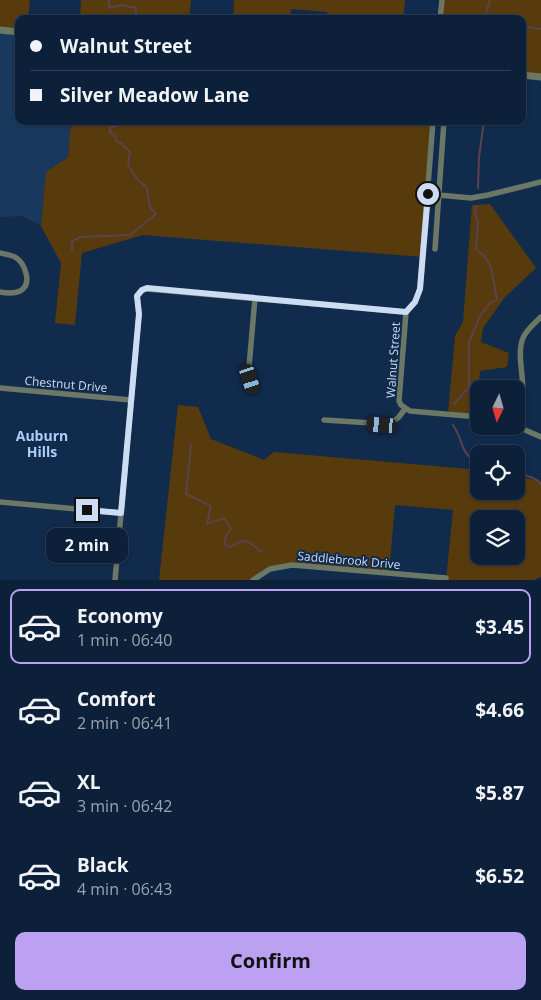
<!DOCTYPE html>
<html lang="en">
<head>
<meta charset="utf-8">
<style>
  body { margin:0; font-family:"Open Sans",sans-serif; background:#1b2d45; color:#f1f3f6; height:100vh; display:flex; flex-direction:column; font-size:19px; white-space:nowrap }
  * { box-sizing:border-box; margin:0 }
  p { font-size:16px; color:#9aa3af }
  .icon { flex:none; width:28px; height:28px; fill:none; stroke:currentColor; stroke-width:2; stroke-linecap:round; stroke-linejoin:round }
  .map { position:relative; height:580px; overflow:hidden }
  .drawer { display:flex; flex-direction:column; background:#0d203a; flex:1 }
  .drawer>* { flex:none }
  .banner { position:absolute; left:15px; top:15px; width:511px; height:110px; border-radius:10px; box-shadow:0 1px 4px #0004,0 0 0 1px #2d3e54; display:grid; align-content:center; height:110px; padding:0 15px; background:#0d203a }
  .needle { width:32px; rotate:185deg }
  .fabs { position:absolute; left:470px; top:380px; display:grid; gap:10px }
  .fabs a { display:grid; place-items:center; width:55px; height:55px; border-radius:10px; background:#0d203a; box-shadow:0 1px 4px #0004,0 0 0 1px #2d3e54; font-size:25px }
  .end { position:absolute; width:22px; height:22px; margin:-11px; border:6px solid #ccdcf2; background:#111; box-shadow:0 0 0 2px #111 }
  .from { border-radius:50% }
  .bubble { position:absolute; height:35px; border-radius:10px; background:#0d203a; box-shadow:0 1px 4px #0004,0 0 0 1px #2d3e54; font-size:16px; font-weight:700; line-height:35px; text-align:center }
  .car { position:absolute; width:15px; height:30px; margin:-15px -8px; border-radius:6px; box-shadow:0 0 4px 1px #0007; background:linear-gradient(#222 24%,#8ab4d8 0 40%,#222 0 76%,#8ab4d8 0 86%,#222 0) }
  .banner b { display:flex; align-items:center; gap:18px; height:48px; font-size:19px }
  .banner b+b { border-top:1px solid #2d3e54 }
  .banner i { width:12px; height:12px; background:#f1f3f6 }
  ul { padding:9px 0 0; list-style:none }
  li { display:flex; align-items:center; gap:15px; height:75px; margin:0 10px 8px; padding:0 5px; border:2px solid transparent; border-radius:10px }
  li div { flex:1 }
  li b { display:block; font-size:19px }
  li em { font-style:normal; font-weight:700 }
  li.active { border-color:#bca0f2 }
  li>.icon { width:45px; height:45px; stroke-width:1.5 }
  .button { display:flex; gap:10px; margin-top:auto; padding:10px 15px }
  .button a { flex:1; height:58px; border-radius:10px; background:#bca0f2; color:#111; font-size:20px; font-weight:700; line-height:58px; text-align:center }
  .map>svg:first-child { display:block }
  .built { fill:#19385e }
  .green { fill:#573b0c; fill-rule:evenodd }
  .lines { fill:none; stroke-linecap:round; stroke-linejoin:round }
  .stream { stroke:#5c424d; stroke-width:2 }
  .minor { stroke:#6c7866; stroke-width:5.5 }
  .tertiary { stroke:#6c7866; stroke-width:7 }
  .route { stroke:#ccdcf2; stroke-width:6 }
  .labels { text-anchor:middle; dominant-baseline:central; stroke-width:4; stroke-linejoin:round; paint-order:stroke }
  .street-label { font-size:12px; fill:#ccdcf2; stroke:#112b4d }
  .neighbourhood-label { font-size:14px; font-weight:bold; fill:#adcef9; stroke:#112b4d }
</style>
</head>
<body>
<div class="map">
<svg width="541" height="580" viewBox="0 0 541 580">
  <rect width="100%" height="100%" fill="#112b4d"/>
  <!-- built -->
  <path class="built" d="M0 30 19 32V121H71L68 157 46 172 41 226 22 216 0 217Z"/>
  <!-- green -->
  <path class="green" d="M0 0H30L28 19H19V32L0 30Z
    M81 0H191L189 19H80Z
    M234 0H405L403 19H327V12L291 9 290 19H233Z
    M442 0H541V77L523 75 522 19H440Z
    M71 121H433L423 257 143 235 82 253 75 325 55 323 61 263 41 226 46 172 68 157Z
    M490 204 536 268 505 297 483 328 481 342 509 353 507 367 480 371 476 417 448 414 455 336 463 322 472 205Z
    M178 405 198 407 211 439 264 460 274 452 469 469 471 466 479 468V491H516V476L541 481V578L539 577 535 580H446L453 510 395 505 389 573 285 565 253 580H159ZM479 519H516V556H479Z"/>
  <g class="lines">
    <!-- stream -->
    <path class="stream" d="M109 0V8L122 5 136 8V19
      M484 19 490 0
      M522 26 541 29
      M478 188 479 157 484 121
      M72 251V242L80 237 130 235 156 214 150 207 147 188 137 179 128 165 130 152 123 145 116 140 115 136 110 132V128L121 124 122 121
      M454 404 469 387V342L480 316 490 303 497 299 491 267 484 256 476 249 478 222 475 214 476 206
      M453 425C464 441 459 453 479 464
      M191 445 186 494 211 506 207 524 224 518 231 529 226 536 224 544 230 547C248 537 246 539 261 552
      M516 473C526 476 536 476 541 485"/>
    <!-- minor -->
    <path class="minor" d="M440 19 442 0
      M433 121 420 289 415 302 406 312 399 401 401 405 410 411 479 417
      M428 194 471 198 488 195 541 182
      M435 249 444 121
      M0 253C5 254 11 255 15 257 25 263 33 284 20 291 14 294 6 293 0 292
      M0 388 131 400
      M254 390 249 367 255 298
      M516 411C532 397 514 359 523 338 526 330 535 323 541 317
      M324 420 388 424 398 418 405 409
      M516 426 541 437
      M0 502 121 513
      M115 580 139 315 137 296 142 290 147 289 406 312
      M253 580 270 569 292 565 446 578"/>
    <!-- tertiary -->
    <path class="tertiary" d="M0 30 19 32
      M522 75 541 77"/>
  </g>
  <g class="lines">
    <!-- route -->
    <path class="route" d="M87 510 121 513 139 314 137 296 142 290 147 288 406 312 415 302 420 289 428 194"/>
  </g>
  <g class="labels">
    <!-- street labels -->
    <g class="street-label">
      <text transform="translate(393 360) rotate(-86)">Walnut Street</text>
      <text transform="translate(66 384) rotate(5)">Chestnut Drive</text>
      <text transform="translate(349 560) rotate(5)">Saddlebrook Drive</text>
    </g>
    <!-- neighbourhood labels -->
    <g class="neighbourhood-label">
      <text x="42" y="435">Auburn<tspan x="42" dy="16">Hills</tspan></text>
    </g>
  </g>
</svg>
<div class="fabs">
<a><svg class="needle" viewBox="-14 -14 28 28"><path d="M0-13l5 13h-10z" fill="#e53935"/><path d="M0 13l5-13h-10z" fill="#9aa3af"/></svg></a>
<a><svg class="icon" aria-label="locate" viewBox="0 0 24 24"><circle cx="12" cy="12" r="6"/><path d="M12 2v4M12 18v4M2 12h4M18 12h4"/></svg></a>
<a><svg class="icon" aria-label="layers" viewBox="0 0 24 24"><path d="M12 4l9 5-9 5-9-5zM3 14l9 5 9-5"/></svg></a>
</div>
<i class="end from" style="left:428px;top:194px"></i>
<i class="end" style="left:87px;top:510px"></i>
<div class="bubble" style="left:46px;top:528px;width:82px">2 min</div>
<i class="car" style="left:250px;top:379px;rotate:162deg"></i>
<i class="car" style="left:382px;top:425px;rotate:275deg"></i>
<div class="banner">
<b><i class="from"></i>Walnut Street</b>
<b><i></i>Silver Meadow Lane</b>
</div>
</div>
<section class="drawer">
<ul>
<li class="active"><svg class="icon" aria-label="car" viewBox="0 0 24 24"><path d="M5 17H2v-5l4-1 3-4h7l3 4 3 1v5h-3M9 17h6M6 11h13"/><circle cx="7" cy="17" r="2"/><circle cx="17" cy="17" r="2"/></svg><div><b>Economy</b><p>1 min · 06:40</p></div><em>$3.45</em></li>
<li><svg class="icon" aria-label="car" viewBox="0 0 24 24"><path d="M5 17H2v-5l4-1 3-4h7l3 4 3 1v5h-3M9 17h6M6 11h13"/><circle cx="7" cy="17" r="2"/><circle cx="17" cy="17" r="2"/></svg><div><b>Comfort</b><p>2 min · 06:41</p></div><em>$4.66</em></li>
<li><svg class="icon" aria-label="car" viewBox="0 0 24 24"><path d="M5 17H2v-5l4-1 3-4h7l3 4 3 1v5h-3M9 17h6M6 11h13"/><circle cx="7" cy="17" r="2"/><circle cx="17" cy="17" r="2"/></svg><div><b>XL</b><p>3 min · 06:42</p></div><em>$5.87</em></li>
<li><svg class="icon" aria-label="car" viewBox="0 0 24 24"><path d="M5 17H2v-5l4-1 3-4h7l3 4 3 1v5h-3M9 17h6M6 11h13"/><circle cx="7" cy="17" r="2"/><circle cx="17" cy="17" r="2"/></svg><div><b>Black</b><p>4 min · 06:43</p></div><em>$6.52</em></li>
</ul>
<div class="button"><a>Confirm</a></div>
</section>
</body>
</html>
